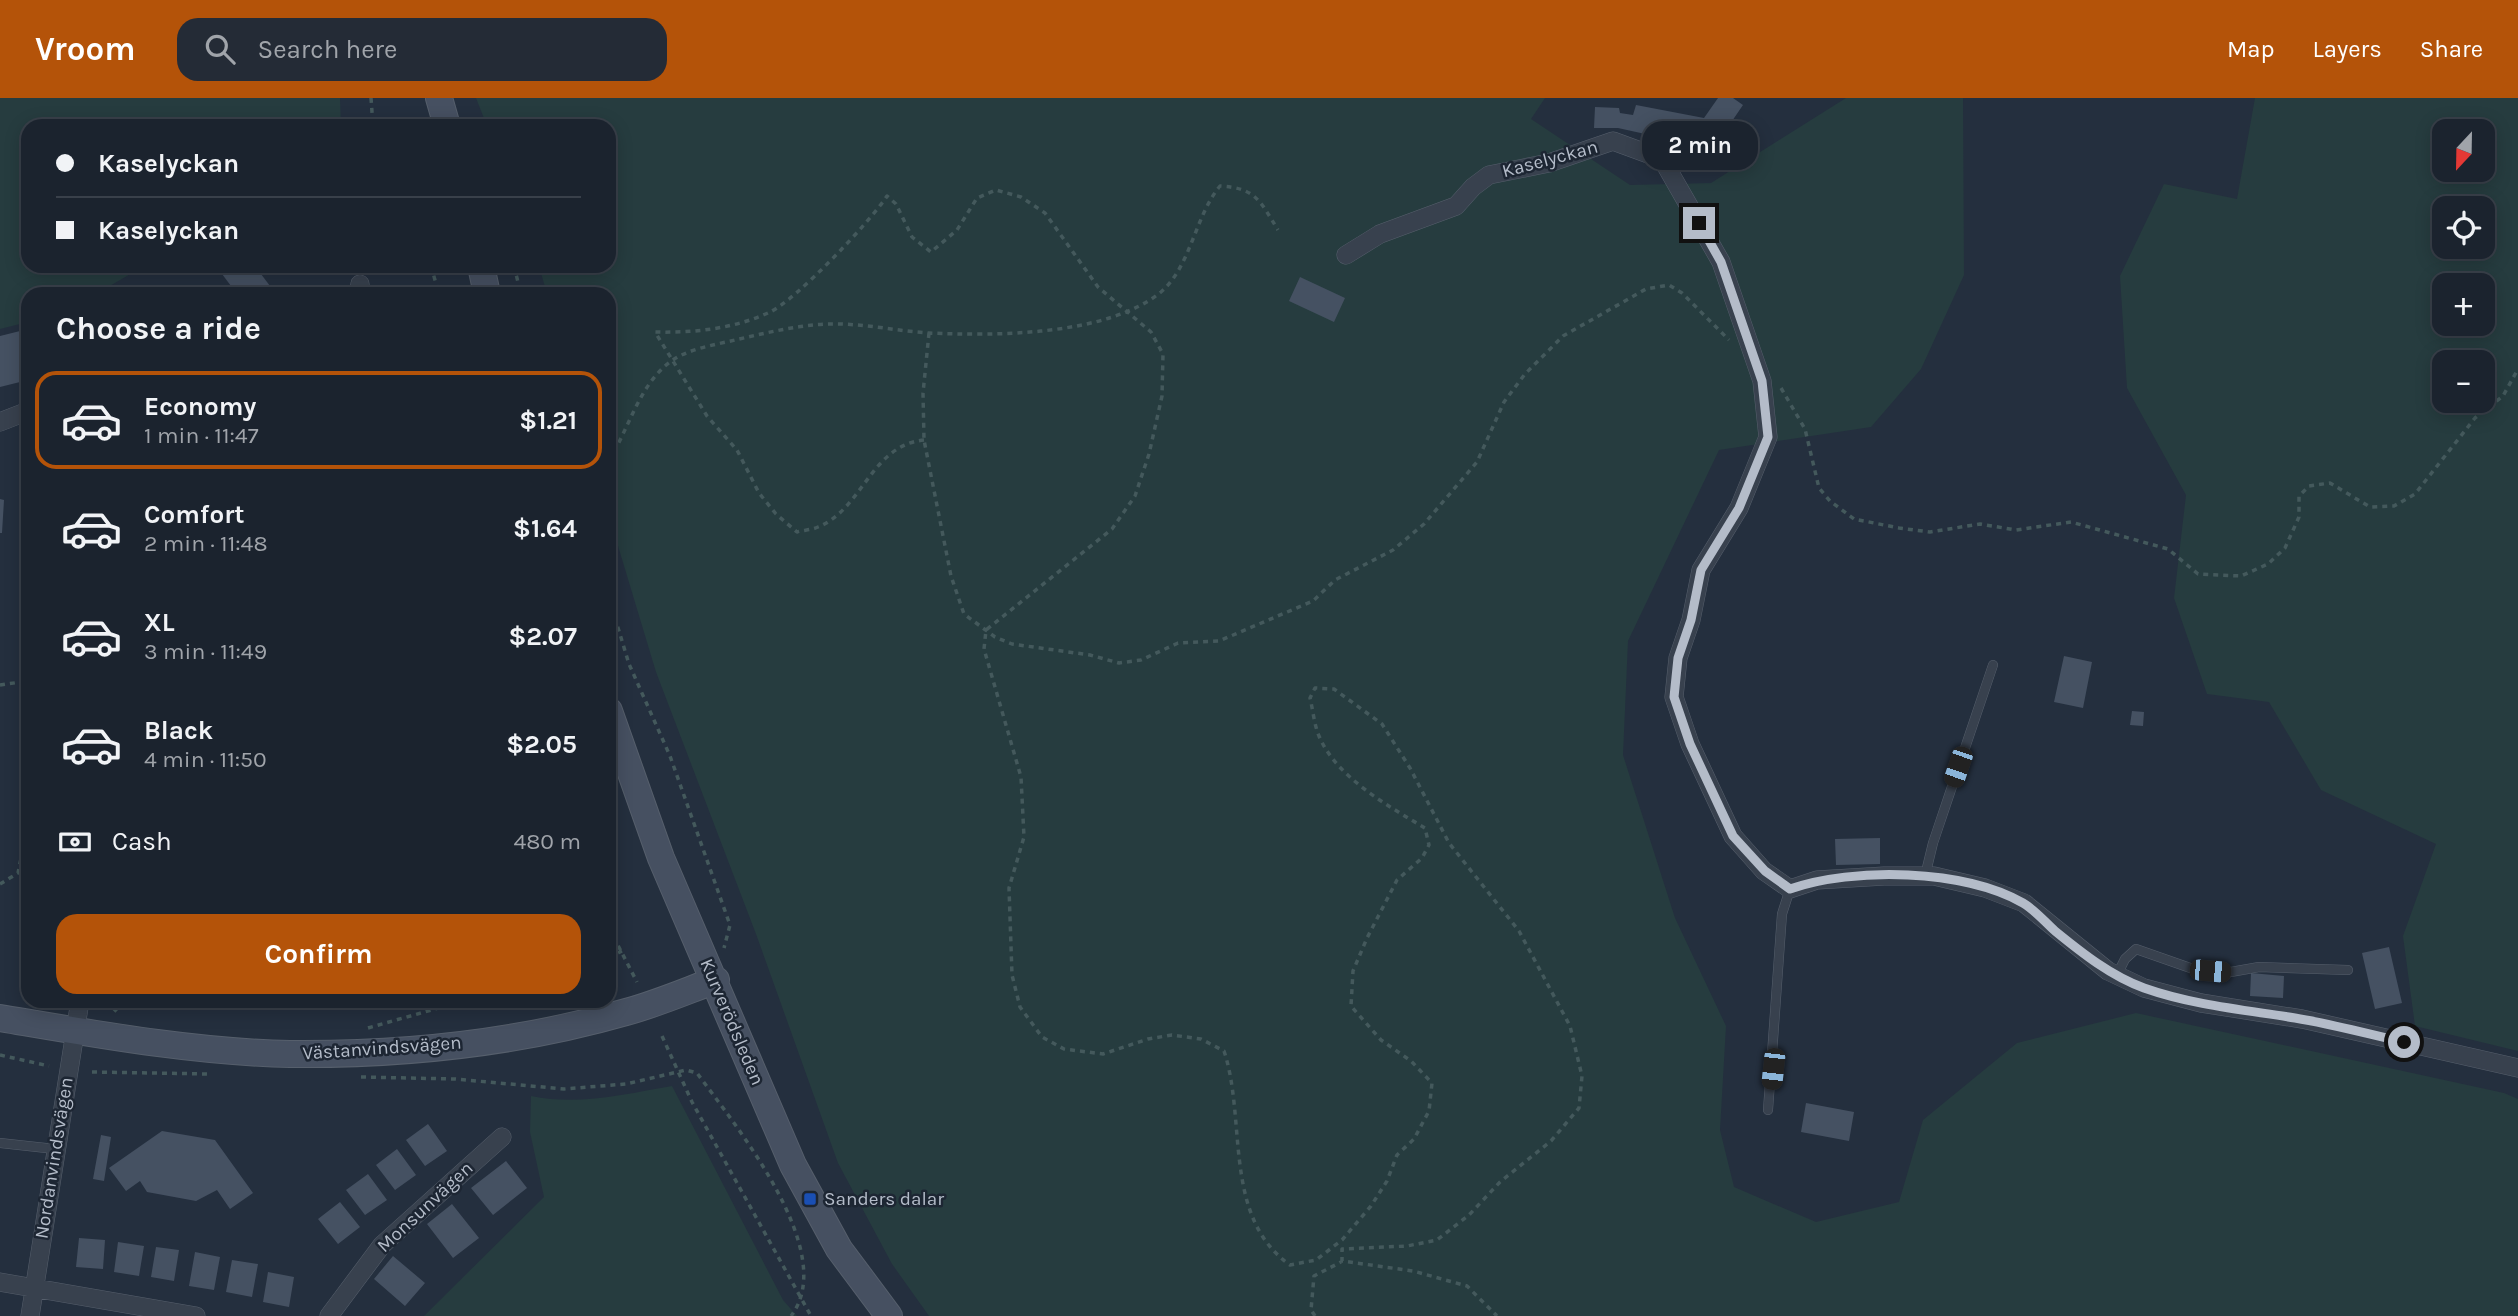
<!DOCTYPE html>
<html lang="en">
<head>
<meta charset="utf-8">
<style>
  body { margin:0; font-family:Karla,sans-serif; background:#242b36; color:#f1f3f6; height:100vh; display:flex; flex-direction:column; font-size:26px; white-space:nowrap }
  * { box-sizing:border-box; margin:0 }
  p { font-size:23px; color:#a0a4aa }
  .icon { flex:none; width:38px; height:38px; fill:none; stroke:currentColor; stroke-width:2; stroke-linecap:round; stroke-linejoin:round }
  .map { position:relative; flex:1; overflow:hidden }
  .side { position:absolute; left:21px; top:189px; width:595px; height:721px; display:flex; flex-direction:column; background:#1b232e; border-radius:21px; box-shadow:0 4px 18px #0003,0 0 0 2px #39404a }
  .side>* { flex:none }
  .guide { position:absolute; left:21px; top:21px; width:595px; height:154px; border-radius:21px; box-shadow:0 4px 18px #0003,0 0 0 2px #39404a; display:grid; align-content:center; height:154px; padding:0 35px; background:#1b232e }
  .needle { width:46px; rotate:202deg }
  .controls { position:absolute; left:2432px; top:21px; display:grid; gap:14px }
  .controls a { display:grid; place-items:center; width:63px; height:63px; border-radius:14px; background:#1b232e; box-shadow:0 4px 18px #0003,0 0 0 2px #39404a; font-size:35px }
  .end { position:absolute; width:32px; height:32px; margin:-16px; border:9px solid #b4bcc9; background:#111; box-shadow:0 0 0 4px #111 }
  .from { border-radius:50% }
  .bubble { position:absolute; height:49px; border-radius:21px; background:#1b232e; box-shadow:0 4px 18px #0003,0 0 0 2px #39404a; font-size:23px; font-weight:700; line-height:49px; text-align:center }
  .car { position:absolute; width:21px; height:42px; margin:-21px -10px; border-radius:9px; box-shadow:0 0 5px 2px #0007; background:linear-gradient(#222 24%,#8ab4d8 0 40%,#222 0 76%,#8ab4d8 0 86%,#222 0) }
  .guide b { display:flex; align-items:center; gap:24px; height:66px; font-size:26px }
  .guide b+b { border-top:2px solid #39404a }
  .guide i { width:18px; height:18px; background:#f1f3f6 }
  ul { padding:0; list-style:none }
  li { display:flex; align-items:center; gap:21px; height:98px; margin:0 14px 10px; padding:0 21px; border:4px solid transparent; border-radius:21px }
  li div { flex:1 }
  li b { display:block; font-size:26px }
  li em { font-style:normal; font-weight:700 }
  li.current { border-color:#b45309 }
  li>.icon { width:63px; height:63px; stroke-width:1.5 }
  h2 { padding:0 35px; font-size:32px; line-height:84px }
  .pay { display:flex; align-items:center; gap:18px; height:77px; padding:0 35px; font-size:26px }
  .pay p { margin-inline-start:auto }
  .primary-button { display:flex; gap:14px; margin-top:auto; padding:14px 35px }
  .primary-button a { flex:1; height:80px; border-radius:21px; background:#b45309; color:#fff; font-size:28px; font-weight:700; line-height:80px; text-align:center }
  header { display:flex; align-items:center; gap:42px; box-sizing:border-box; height:98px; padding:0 35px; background:#b45309; color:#fff }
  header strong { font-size:33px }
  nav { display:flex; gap:38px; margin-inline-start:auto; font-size:24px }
  .search { width:490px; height:63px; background:#242b36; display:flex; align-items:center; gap:18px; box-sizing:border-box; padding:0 24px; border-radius:21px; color:#a0a4aa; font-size:26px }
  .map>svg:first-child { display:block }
  .green { fill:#263c3f; fill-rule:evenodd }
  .building { fill:#455162 }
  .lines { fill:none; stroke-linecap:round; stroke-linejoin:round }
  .lane-casing { stroke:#565f6c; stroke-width:10 }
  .street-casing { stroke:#565f6c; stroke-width:19 }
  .secondary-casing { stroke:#565f6c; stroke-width:28 }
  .path { stroke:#44595c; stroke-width:3.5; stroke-dasharray:5 5; stroke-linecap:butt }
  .lane { stroke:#38414e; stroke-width:9 }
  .street { stroke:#38414e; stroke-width:18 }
  .secondary { stroke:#465061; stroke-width:26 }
  .route { stroke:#b4bcc9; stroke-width:9 }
  .transit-dot { fill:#1a4fb4; stroke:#1d2633; stroke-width:2.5 }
  .labels { text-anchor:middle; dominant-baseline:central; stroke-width:5; stroke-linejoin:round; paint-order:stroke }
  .street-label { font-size:19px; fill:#b4bcc9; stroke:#1d2633 }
  .poi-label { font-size:19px; fill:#b4bcc9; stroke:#1d2633; text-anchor:start }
</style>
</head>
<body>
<header>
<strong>Vroom</strong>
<div class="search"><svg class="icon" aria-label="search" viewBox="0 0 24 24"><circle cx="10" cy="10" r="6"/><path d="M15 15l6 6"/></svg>Search here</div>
<nav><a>Map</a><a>Layers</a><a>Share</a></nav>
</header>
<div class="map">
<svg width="2518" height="1218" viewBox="0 0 2518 1218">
  <rect width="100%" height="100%" fill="#242f3e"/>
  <!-- green -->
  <path class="green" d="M0 0H340L341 28H28V168H144L96 196H28V224L0 231Z
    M476 0H1545L1531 21 1630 87 1711 85 1846 0H1963L1964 177 1921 271 1871 329 1719 352 1628 543 1623 657 1675 820 1726 928 1720 1032 1734 1089 1816 1124 1899 1104 1923 1022 2017 945 2136 915 2504 995 2518 1001V1218H929L892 1166 838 1065 756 836 656 574 609 418V196H547L539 168H609V28H487Z
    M2255 0H2518V953L2415 928 2403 838 2436 746 2321 692 2269 604 2207 596 2174 500 2186 397 2127 290 2120 178 2164 86 2237 101ZM2445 33H2483V72H2445ZM2445 110H2483V149H2445ZM2445 187H2483V226H2445ZM2445 264H2483V303H2445Z
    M672 988 783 1202 797 1218H424L544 1099 530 1034 531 998C578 1008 626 996 672 988Z"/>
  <!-- building -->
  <path class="building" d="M1718 0H1733L1743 7 1713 51 1710 61 1692 56 1695 47 1618 30H1594L1595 9 1619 10 1620 15 1633 17 1636 7 1704 20Z
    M216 168H255L276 196H237Z
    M1300 179 1345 200 1334 224 1289 203Z
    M28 231V282L0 289V238Z
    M0 401 4 402 2 435H0Z
    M2064 558 2092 564 2083 610 2054 604Z
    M2132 613 2144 614 2143 628 2130 627Z
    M1880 740V766L1836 767 1835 741Z
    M27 777H28V806L22 805Z
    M2389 849 2402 905 2375 911 2362 855Z
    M2251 875 2284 878 2283 900 2250 898Z
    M1806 1005 1854 1014 1849 1043 1801 1034Z
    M428 1026 447 1053 425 1068 406 1042Z
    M162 1033 215 1042 253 1095 230 1111 217 1092 196 1103 147 1094 140 1083 126 1093 109 1070Z
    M101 1037 111 1039 104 1083 93 1081Z
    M397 1051 416 1077 395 1092 376 1067Z
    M506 1063 527 1090 493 1117 471 1090Z
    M368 1076 387 1102 365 1117 346 1092Z
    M340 1104 360 1129 338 1146 318 1121Z
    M452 1106 479 1140 453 1160 427 1126Z
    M79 1140 105 1142 103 1171 76 1169Z
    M118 1144 144 1148 139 1178 114 1174Z
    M156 1149 179 1152 174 1183 151 1179Z
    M195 1154 220 1159 214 1192 189 1188Z
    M393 1158 425 1185 405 1208 374 1181Z
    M232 1162 258 1166 252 1199 226 1194Z
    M268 1174 294 1179 289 1209 263 1204Z"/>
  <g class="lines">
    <!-- lane casing -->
    <g class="lane-casing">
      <path id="lane" d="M1925 778 1933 745 1993 567
        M2117 877 2125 861 2136 851 2196 872 2225 875 2259 869 2348 872
        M1768 1012 1782 816 1790 791
        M0 1045 55 1051"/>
    </g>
    <!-- street casing -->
    <g class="street-casing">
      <path id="street" d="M1346 157 1380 136 1456 108 1473 89 1489 77 1549 65 1613 43 1662 61 1721 164 1762 283 1768 339 1739 410 1701 472 1691 522 1678 560 1674 599 1690 646 1733 738 1764 773 1790 791 1817 782 1884 778H1934L1985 790 2024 805 2108 873 2144 890 2201 905 2302 921 2518 970
        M358 196 360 186
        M0 324 28 313
        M0 1184 196 1218
        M30 1218 80 903
        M329 1218 382 1147 502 1039"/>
    </g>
    <!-- secondary casing -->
    <g class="secondary-casing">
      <path id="secondary" d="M439 0 447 28
        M481 168 487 196
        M609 613 661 760 793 1067 839 1151 889 1218
        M0 920C95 936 193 954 290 956 401 957 518 945 626 914 656 906 686 893 716 882"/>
    </g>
    <!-- path -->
    <path class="path" d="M371 0 373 28
      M431 168 439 196
      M514 168 521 196
      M929 235 923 295 924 342 951 478 964 516 995 539 1012 546 1090 557 1119 565 1141 562 1178 545 1219 543 1313 503 1335 482 1393 452 1424 426 1477 364 1504 304 1525 276 1563 238 1646 191 1669 187 1682 195 1729 242
      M1781 290 1805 331 1819 390 1830 403 1854 421 1899 430 1930 434 1980 426 2016 432 2071 424 2168 451 2198 476 2241 478 2268 466 2285 450 2299 419V398L2309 388 2330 385 2370 409 2394 408 2415 396 2475 320 2503 298 2518 271
      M924 342C871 347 863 411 818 429 812 432 803 432 797 434L776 416 759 395 737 352 707 318 655 234C693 235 734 231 770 214 796 202 870 124 887 98L896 106 912 139 931 154 957 132 977 100 996 92 1021 99 1045 115 1098 189 1151 234 1163 256 1162 298 1149 356 1135 398 1112 431 986 532 984 551 1021 679 1024 739 1009 790 1012 877 1020 909 1042 939 1064 951 1103 956 1148 941 1172 937 1201 941 1224 953C1247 1022 1222 1119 1290 1167L1316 1162 1342 1142 1371 1108 1387 1083 1397 1057 1414 1041 1429 1013 1432 985 1411 963 1381 942 1351 908 1353 873 1367 840 1397 782 1422 760 1429 747 1425 730C1388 708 1336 679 1319 638 1314 626 1313 612 1310 600L1315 590 1334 591 1382 626 1410 670 1449 745 1519 833 1570 928 1582 978 1579 1010 1551 1043 1500 1084 1469 1117 1437 1142 1407 1148 1342 1151V1163L1413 1173 1467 1188 1497 1218
      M609 362C629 331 639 287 670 264 687 251 714 247 735 242 766 235 797 227 829 226 862 225 896 233 929 235 995 238 1107 238 1161 194 1191 168 1195 118 1220 88 1256 90 1260 103 1278 132
      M609 500 629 566 670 658 730 827 724 850
      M0 587 28 583
      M0 786 18 775 28 726
      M609 830 637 884
      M609 859 622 853
      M106 903 118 915
      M368 930 463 903
      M662 938 692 1004 811 1218
      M0 957 49 968
      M92 974 209 976
      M361 979 455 981 564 991 626 986 686 972 697 975C735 1027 840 1154 791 1218
      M1315 1218 1311 1212 1314 1178 1341 1164"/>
    <!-- lane -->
    <use href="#lane" class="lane"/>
    <!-- street -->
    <use href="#street" class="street"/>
    <!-- secondary -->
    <use href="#secondary" class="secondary"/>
  </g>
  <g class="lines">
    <!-- route -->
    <path class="route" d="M1699 125 1721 164 1762 283 1768 339 1739 410 1701 472 1691 522 1678 560 1674 599 1690 646 1733 738 1765 773 1790 791C1853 769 1964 771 2023 805 2035 812 2045 824 2055 833 2082 855 2111 878 2144 890 2192 907 2245 912 2295 920 2332 926 2368 936 2404 944"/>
  </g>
  <!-- markers -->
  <rect class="transit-dot" x="803" y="1094" width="14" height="14" rx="3.5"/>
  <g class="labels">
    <!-- street labels -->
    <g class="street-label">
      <text transform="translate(1550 61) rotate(-15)">Kaselyckan</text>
      <text transform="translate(732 924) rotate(67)">Kurverödsleden</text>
      <text transform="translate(382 950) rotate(-4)">Västanvindsvägen</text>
      <text transform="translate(54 1060) rotate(-81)">Nordanvindsvägen</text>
      <text transform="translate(425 1109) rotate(-43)">Monsunvägen</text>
    </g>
    <!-- poi labels -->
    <g class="poi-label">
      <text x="824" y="1101">Sanders dalar</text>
    </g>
  </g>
</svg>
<div class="controls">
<a><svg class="needle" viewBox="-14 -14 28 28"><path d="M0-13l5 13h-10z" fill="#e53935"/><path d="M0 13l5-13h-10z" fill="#a0a4aa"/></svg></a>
<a><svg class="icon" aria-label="locate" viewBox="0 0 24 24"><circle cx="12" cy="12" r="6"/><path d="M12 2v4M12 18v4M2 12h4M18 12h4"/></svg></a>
<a>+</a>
<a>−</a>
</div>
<i class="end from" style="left:2404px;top:944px"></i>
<i class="end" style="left:1699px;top:125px"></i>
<div class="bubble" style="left:1642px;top:23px;width:116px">2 min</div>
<i class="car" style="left:1958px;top:669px;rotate:199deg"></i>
<i class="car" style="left:2210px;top:873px;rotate:95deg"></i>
<i class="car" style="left:1773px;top:971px;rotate:186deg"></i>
<div class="guide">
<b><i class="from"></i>Kaselyckan</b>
<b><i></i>Kaselyckan</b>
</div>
<section class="side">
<h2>Choose a ride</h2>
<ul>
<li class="current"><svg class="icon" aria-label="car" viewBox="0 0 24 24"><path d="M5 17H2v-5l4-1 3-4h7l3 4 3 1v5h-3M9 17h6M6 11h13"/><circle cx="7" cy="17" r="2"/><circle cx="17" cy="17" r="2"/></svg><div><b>Economy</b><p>1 min · 11:47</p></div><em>$1.21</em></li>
<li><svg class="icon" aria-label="car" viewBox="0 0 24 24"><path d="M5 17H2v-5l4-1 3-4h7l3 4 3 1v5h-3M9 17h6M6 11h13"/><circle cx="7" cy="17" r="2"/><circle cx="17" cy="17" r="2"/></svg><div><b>Comfort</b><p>2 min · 11:48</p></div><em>$1.64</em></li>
<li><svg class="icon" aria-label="car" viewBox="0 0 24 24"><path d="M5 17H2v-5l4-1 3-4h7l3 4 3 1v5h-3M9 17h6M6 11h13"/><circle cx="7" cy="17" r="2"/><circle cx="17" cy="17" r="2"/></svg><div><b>XL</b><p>3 min · 11:49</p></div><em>$2.07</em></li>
<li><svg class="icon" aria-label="car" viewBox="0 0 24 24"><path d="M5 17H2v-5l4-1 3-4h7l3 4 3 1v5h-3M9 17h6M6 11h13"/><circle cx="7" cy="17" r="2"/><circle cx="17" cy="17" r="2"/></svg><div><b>Black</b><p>4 min · 11:50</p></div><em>$2.05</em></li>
</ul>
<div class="pay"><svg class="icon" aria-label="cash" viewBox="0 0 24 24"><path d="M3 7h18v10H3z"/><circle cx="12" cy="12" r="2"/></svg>Cash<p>480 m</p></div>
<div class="primary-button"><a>Confirm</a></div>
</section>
</div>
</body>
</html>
